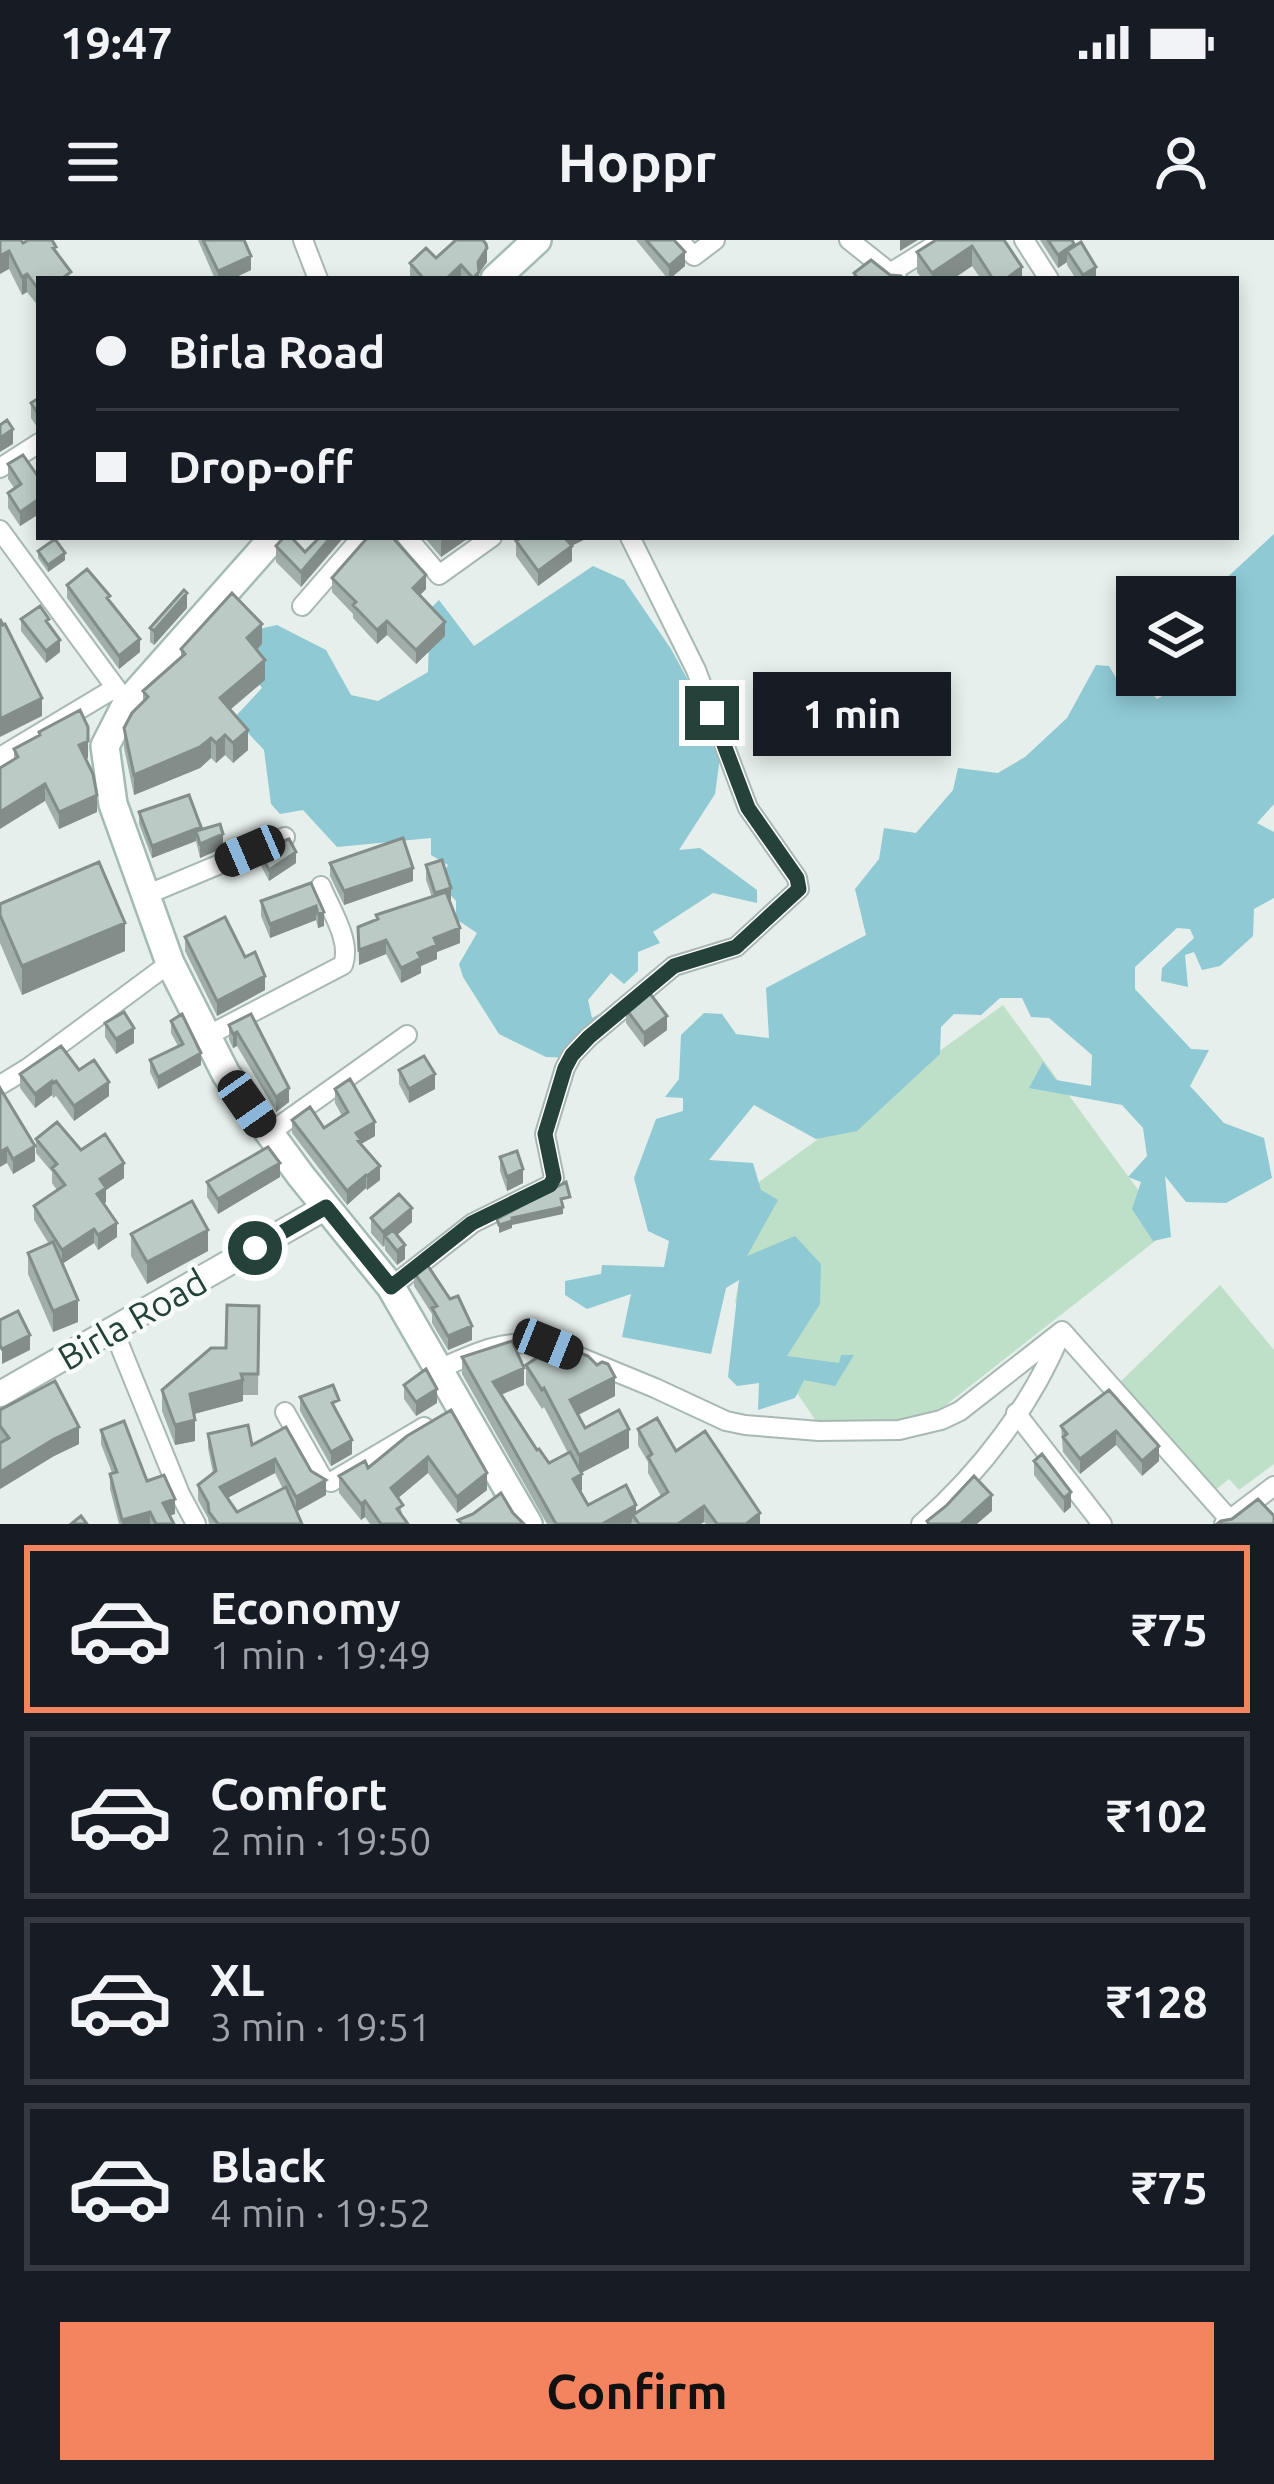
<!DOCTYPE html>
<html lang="en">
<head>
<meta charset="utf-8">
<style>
  body { margin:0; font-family:Ubuntu,sans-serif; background:#242831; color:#f1f3f6; height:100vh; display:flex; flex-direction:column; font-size:45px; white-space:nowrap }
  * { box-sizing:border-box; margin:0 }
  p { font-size:39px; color:#9ea1a6 }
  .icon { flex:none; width:66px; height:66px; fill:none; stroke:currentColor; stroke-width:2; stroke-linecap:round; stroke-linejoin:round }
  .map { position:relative; height:1284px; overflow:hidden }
  .side { display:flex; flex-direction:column; background:#171b24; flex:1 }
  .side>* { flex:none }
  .top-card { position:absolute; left:36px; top:36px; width:1203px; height:264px; border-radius:0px; box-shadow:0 6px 18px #0003; display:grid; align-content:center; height:264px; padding:0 60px; background:#171b24 }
  .fabs { position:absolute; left:1116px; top:336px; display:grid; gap:24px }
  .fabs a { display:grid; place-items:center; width:120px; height:120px; border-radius:0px; background:#171b24; box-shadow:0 6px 18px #0003; font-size:60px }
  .end { position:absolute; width:54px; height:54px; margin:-27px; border:15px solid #24423a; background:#fff; box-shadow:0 0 0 6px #fff }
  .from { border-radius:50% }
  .bubble { position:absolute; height:84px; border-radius:0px; background:#171b24; box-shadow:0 6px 18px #0003; font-size:39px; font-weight:600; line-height:84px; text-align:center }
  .car { position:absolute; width:36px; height:72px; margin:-36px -18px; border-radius:15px; box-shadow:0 0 9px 3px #0007; background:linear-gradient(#222 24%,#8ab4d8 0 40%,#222 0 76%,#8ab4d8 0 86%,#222 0) }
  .top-card b { display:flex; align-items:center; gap:42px; height:114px; font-size:45px }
  .top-card b+b { border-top:3px solid #363941 }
  .top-card i { width:30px; height:30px; background:#f1f3f6 }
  ul { padding:21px 0 0; list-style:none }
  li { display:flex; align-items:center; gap:36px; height:168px; margin:0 24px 18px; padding:0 36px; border:6px solid #363941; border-radius:0px }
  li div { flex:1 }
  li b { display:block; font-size:45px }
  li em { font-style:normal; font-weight:600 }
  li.current { border-color:#f4845f }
  li>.icon { width:108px; height:108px; stroke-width:1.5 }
  .action { display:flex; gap:24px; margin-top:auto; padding:24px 60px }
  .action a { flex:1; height:138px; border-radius:0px; background:#f4845f; color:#111; font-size:48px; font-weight:600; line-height:138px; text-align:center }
  .status { display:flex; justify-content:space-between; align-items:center; height:84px; padding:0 60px; background:#171b24; direction:ltr }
  .status svg { height:33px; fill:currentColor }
  header { display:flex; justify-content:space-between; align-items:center; height:156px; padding:0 60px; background:#171b24; font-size:54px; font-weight:600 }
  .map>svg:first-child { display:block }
  .green { fill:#bfe0c8 }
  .water { fill:#8ec9d4 }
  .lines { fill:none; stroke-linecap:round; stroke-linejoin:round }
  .minor-casing { stroke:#a8b8b2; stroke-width:22 }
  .tertiary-casing { stroke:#a8b8b2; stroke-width:28 }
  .secondary-casing { stroke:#a4bbb3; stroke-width:32 }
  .minor { stroke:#fff; stroke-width:18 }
  .tertiary { stroke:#fff; stroke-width:24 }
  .secondary { stroke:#fff; stroke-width:27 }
  .wall { fill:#a1aea9; fill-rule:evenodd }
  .shaded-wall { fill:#838d89 }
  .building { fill:#bbcac4; stroke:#838d89; stroke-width:3 }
  .route { stroke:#24423a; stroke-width:15 }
  .labels { text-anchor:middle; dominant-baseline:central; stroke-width:9; stroke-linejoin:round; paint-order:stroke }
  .street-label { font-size:36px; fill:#24423a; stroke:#f7fbf9 }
</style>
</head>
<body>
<div class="status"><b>19:47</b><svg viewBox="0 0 49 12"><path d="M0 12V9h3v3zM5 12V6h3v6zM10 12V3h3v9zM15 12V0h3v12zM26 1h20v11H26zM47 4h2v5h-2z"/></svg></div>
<header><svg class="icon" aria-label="menu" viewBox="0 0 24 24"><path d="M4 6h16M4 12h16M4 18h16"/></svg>Hoppr<svg class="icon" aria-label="person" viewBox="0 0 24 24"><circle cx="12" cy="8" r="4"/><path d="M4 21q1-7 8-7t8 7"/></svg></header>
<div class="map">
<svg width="1274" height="1284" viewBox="0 0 1274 1284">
  <rect width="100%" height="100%" fill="#e6efeb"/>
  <!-- green -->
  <path class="green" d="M1003 765 1168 991 923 1183 816 1181 735 1062 759 942Z
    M1220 1045 1274 1110V1224L1239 1250 1229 1239 1215 1250 1116 1146Z"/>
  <!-- water -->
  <path class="water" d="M1274 294V564L1257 583 1274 592V658L1254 669 1253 696 1220 726 1202 730 1194 712 1185 715 1188 747 1161 741 1162 728 1194 698 1190 689 1177 688 1135 727V749L1191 809 1209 810 1190 846 1224 883 1264 898 1272 938 1226 963 1186 962 1165 936 1171 997 1153 1001 1132 969 1141 942 1128 937 1147 916 1143 888 1122 865 1029 848 1043 822 1056 840 1091 846 1092 815 1049 778 1031 777 1022 758H1000L981 775 954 774 941 787 940 814 857 891 816 899 754 865 709 920 753 923 761 950 778 960 747 1016 795 996 821 1024 820 1064 787 1116 839 1123 841 1115H854L835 1146 804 1140 795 1158 758 1170 759 1143 737 1146 728 1137 739 1040 726 1048 711 1114 622 1097 631 1054 587 1069 565 1055V1041L601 1034 602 1025 664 1027 669 1001 648 991 634 938 656 879 683 871V858L665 857 679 839 681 795 704 773 722 774 736 794 769 798 766 748 866 695 855 649 879 619 884 588 916 593 953 550 958 528 998 533 1025 517 1067 478 1096 425 1109 426 1122 448 1144 445 1157 459 1188 442 1187 435H1215V357H1206Z
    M593 326 624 340 671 409 696 455 699 487 721 510 715 554 679 610 700 608 757 650V663L713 653 653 692 660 703 638 712V731L624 744 611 733 588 760 592 778 614 766 587 796 581 818 546 817 499 794 463 737 459 724 477 693 456 679V661L439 642 448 625 431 615V598L337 607 303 570 280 574 271 564 264 510 234 478 262 448 249 429 259 389 277 385 326 410 351 455 378 461 428 432 430 369 439 360 474 406Z"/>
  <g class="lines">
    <!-- minor casing -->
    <g class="minor-casing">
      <path id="minor" d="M303 0 318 39
        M678 0 694 16 715 0
        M849 0 897 38
        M1024 0 1049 39
        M890 33 943 0
        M0 228 39 203
        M0 290 127 463
        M407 297 439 335 492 297
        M302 366 362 297
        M0 517 115 448
        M146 655 285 597
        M207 796 343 725C352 701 330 669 321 646
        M0 845 28 828 170 723
        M268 894 407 795
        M391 1047 473 983 550 945 554 938 545 894 565 828 572 815 589 797 674 726 736 707 799 649 797 638 748 568 696 430 630 297
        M113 1089 180 1254 196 1284
        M437 1130C477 1112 503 1099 548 1104L655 1148 726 1181 745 1185 819 1191 899 1190 941 1180 960 1171 1062 1091 1230 1280
        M285 1172 323 1239 331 1242 424 1187
        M1016 1173 1102 1284
        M921 1284C980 1233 1033 1163 1062 1091
        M1224 1284 1274 1246"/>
    </g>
    <!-- tertiary casing -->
    <g class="tertiary-casing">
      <path id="tertiary" d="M0 1154 326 967"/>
    </g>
    <!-- secondary casing -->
    <g class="secondary-casing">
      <path id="secondary" d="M495 39 537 0
        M274 297 127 463 105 506 113 564 170 723 226 834 301 936 391 1047 528 1284"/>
    </g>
    <!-- minor -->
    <use href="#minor" class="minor"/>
    <!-- tertiary -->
    <use href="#tertiary" class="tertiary"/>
    <!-- secondary -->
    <use href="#secondary" class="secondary"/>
  </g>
  <!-- wall -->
  <path class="wall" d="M0 0 23 3 56 12 71 39H39V67L27 52 22 55 9 29Z
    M198 0H244L251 30 232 39H215Z
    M452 0H483L487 22 479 33V39H412L410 36V23L436 18 454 2Z
    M636 0H674L685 26 670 39H668Z
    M1004 0 1022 39H981L972 26 953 39H922L917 32V12Z
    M1040 0H1072L1096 39H1076L1067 25V22L1058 28Z
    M39 158V190L31 178V163Z
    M8 224 37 235 39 233V274L20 286 8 268V253L15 249 8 239Z
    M320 297H344L301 347 276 322V306L305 312Z
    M424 297H470L441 317Z
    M516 301 571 306 572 321 538 346 516 316Z
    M38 311 65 320 48 332 38 318Z
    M332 338 426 349 420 355 445 396 416 424 387 395 377 404 353 378V374L332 352Z
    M67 345 110 362 140 412 119 429 67 358Z
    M187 368 154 405 150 402V388Z
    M21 379 49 386 60 412 46 423 21 391Z
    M262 404 257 410 265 440 230 470 248 510 233 523 225 515 216 523 211 518 200 528 134 555 124 508V488L143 462V451L181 417V409Z
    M39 492 88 518 86 519 97 572 59 589 45 561 14 520V509L39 495Z
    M139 572 201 590 223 608 200 618 196 601 152 618 139 584Z
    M259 611 296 623 269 641 259 622Z
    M330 623 413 641 344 665 330 636Z
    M426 625 451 662 460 703 437 712V719L421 726V733L401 743 386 714 359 725 358 687 376 680V675L432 657 426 640Z
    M311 643 324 686 318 688 316 680 270 698 261 676V661Z
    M0 664 125 711 22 755 0 703Z
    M185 697 265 750 217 776 185 711Z
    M626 769 667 790 644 807 626 783Z
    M251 774 289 862 276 872 237 806 233 808 229 800V785Z
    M171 781 201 825 158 849 150 832V820L178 806 171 793Z
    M105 783 134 803 116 814 105 797Z
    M79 830 109 856 74 881 56 856 53 858 52 855 35 868 20 848V834Z
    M399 830 435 849 409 863 399 844Z
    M0 848 35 921 13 934 7 923Z
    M335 849 375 896 361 904 380 940 367 950 366 948 347 965 292 893V880L324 888 342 876 335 863Z
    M36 899 81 910 124 938 106 950V962L103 964 117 997 98 1010 94 1003 62 1024 78 1082 53 1092 28 1034V1013L49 1004 34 980V966L57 950 52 943V932L36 913Z
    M500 917 523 943 507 951 500 931Z
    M280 937 218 974 207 957V942Z
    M371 978 412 982 397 995 405 1019 397 1025 385 1010V1006L383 1007 371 993Z
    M131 994 208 1011 147 1044 131 1016Z
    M414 1032 472 1100 448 1110 432 1083V1074L414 1046Z
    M259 1066 258 1155H243V1161L194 1174 195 1201 175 1205 162 1171V1150L226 1108Z
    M462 1117 524 1145 501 1155 537 1210 549 1223 568 1213 544 1167 542 1169 526 1144V1125L615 1156 578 1175 585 1188 629 1208 581 1233 582 1250 580 1252 588 1265 636 1272 661 1256 648 1233V1222L638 1205V1189L676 1211 760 1284H706L704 1282 701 1284H547L462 1134Z
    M404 1145 437 1163 416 1176 404 1159Z
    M300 1157 339 1174 352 1214 331 1226 300 1171Z
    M1089 1163 1159 1221 1142 1236 1116 1205 1080 1234 1063 1212 1061 1186Z
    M0 1170 79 1204 54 1216 0 1249Z
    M101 1190 175 1274 169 1275 174 1284H119L110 1249V1234L112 1233 101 1204Z
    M208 1194 252 1205 311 1231 326 1255 297 1271 302 1284H209L208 1278 198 1260V1245L213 1233 208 1208ZM275 1233 283 1249 237 1272 227 1258Z
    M407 1196 487 1250 457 1273 428 1233 398 1258 403 1277 408 1284H370L365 1277 361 1280 339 1253V1236L368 1228Z
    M1034 1221 1071 1267 1064 1273 1034 1235Z"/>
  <!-- shaded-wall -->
  <path class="shaded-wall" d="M900 0H918L900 11Z
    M1074 4V17L1067 11V22L1058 28V15Z
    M972 6V26L953 39H932V33Z
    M487 8V22L479 33V39H473L478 22Z
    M9 11V29L0 34V16Z
    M685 12V26L669 39V26Z
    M251 16V30L232 39H218V31Z
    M461 25V39H446Z
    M1022 27V39H1005Z
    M1096 27V39H1083V35Z
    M27 34V52L22 55V37Z
    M13 189V204L0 212V198Z
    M39 259V274L20 286V272Z
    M331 297H344L301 347V332Z
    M447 297H470L441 317V301Z
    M563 297H590L563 310Z
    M572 306V321L538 346V331Z
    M65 313V320L48 332V325Z
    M426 335V349L413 362V348Z
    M187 353V368L154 405V391Z
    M387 381V395L377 404V390Z
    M445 382V396L416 424V410Z
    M262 384V404L247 419V398Z
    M140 399V412L119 429V416Z
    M60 400V412L46 423V411Z
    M265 420V440L220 478V458Z
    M42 458V476L0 497V479Z
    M248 490V510L233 523V503Z
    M225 495V515L216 523V503Z
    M211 498V518L200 528 134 555V535Z
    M88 501V518L79 522V505Z
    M45 544V561L0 589V572Z
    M97 555V572L59 589V572Z
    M201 587V599L196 591V601L152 618V606Z
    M223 594V608L200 618V604Z
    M296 612V623L269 641V630Z
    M413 628V641L344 665V651Z
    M451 648V662L435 667V653Z
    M316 666V680L270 698V684Z
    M324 672V686L318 688V674Z
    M125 683V711L22 755V726Z
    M460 688V703L437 712V719L421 726V733L401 743V728L434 698Z
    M386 700V714L359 725V710Z
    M265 736V750L217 776V761Z
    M667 776V790L644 807V793Z
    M134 788V803L116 814V799Z
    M237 792V806L233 808V794Z
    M201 813V825L158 849V837Z
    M435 834V849L409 863V849Z
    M52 841V855L35 868V854Z
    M109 842V856L74 881V866Z
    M289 848V862L276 872V857Z
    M375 882V896L361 904 356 893Z
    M35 906V921L13 934V919Z
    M7 908V923L0 927V912Z
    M124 923V938L106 950V962L97 969 100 939Z
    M280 923V937L218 974V959Z
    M380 926V940L367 950V936Z
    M523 929V943L507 951V937Z
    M366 935V948L347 965V951Z
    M563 967V974L512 985V988L499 993V985L512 978Z
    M412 968V982L389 1002 385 996 383 1007V992Z
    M117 983V997L98 1010V995Z
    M94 989V1003L62 1024V1010Z
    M208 990V1011L147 1044V1022Z
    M405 1005V1019L397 1025V1011Z
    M78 1060V1082L53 1092V1071Z
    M472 1086V1100L448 1110V1096Z
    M30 1095V1110L2 1124V1109Z
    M524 1128V1145L493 1158V1142Z
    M615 1137V1156L570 1179V1160Z
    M243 1140V1161L190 1175V1154Z
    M437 1149V1163L416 1176V1162Z
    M195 1180V1201L175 1205V1185Z
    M79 1187V1204L54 1216 0 1249V1232L54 1199Z
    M629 1189V1208L579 1234V1215Z
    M1116 1191V1205L1080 1234V1219Z
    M352 1200V1214L331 1226V1212Z
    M1159 1206V1221L1142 1236V1221Z
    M428 1217V1233L391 1264V1248Z
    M275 1219V1233L220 1262V1247Z
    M487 1233V1250L457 1273V1257Z
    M582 1234V1250L573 1256V1239Z
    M326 1240V1255L296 1272V1257Z
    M1071 1252V1267L1064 1273V1258Z
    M992 1255V1271L977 1284H960Z
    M175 1259V1274L163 1278V1263Z
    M365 1261V1277L361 1280V1264Z
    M636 1265V1280L633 1275 631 1284H602Z
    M704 1266V1282L701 1284H678Z
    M150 1272V1284H122V1280Z
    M760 1273V1284H746Z"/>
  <!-- building -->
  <path class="building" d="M0 0H21L23 3 28 0H52L56 7 53 8 71 32 61 39H39V50L27 34 22 37 9 11 0 16Z
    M203 0H244L251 16 218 31Z
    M456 0H483L486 4 487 8 478 22 479 32 473 38 461 25 446 39H424L410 23 426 8 436 18Z
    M646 0H674L685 12 669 26Z
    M936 0H1004L1022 27 1006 39H993L972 6 932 33 917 12Z
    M1048 0H1072L1074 4 1058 15Z
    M1081 2 1096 27 1083 35 1067 11Z
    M871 20 890 35 901 36 903 39H858L854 33Z
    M39 158V175L31 163Z
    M7 180 13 189 0 198V185Z
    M23 215 37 235 39 233V259L20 272 8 253 21 244 8 224Z
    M284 297H291L305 312 320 297H331L301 332 276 306Z
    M368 297H392L426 335 413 348 445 382 416 410 387 381 377 390 353 365 356 362 332 338Z
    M522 297H564L572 306 538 331 516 301Z
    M55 299 65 313 48 325 38 311Z
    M87 329 110 356 107 358 140 399 119 416 67 345Z
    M184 350 187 353 154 391 150 388Z
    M232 353 262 384 247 398 265 420 220 458 248 490 233 503 225 495 216 503 211 498 200 507 134 535 124 488 132 473 148 457 143 451 185 414 181 409Z
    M40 366 49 379 46 381 60 400 46 411 21 379Z
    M0 379 3 385 5 384 42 458 0 479Z
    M80 470 88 487V501L79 505 93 534 97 555 59 572 45 544 0 572V528L18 517 14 509 40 495 39 492Z
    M189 555 201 587 152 606 139 572Z
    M220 584 223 594 200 604 196 591Z
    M403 598 413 628 344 651 330 623Z
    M289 599 296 612 269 630 259 611Z
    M442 620 451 648 435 653 426 625Z
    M99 622 125 683 22 726 0 675V664Z
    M311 643 324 672 318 674 316 666 270 684 261 661Z
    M446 652 460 688 434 698 437 705 418 713 421 718 401 728 386 700 359 710 358 687 378 679 376 675Z
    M225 677 245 717 255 712 265 736 217 761 185 697Z
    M648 751 667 776 644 793 626 769Z
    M124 772 134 788 116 799 105 783Z
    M182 774 201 813 158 837 150 820 183 804 171 781Z
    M251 774 289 848 276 857 237 792 233 794 229 785Z
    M61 806 79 830 94 820 109 842 74 866 56 841 53 843 52 841 35 854 20 834Z
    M424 816 435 834 409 849 399 830Z
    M350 839 375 882 356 893 361 900 358 901 380 926 367 936 366 935 347 951 292 880 310 867 324 888 348 872 335 849Z
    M0 848 35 906 13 919 7 908 0 912Z
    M57 882 81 910 105 894 124 923 100 939 106 948 97 954 117 983 98 995 94 989 62 1010 34 966 65 945 52 928 57 924 36 899Z
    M268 907 280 923 218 959 207 942Z
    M517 911 523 929 507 937 500 917Z
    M566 942 570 957 561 959 563 967 512 978V981L499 985 497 979Z
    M399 954 412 968 383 992 371 978Z
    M192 961 208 990 147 1022 131 994Z
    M393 990 405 1005 397 1011 385 996Z
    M53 1002 78 1060 53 1071 28 1013Z
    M426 1023 450 1059 458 1056 472 1086 448 1096 432 1068 437 1066 414 1032Z
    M227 1065 259 1066 258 1134H241L243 1140 190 1154 195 1180 175 1185 162 1150 211 1108H226Z
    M18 1071 30 1095 2 1109 0 1105V1080Z
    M512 1101 524 1128 493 1142 537 1210 539 1209 549 1223 570 1212 582 1234 573 1239 588 1265 626 1245 636 1265 602 1284H556L462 1117Z
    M558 1104 588 1116 597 1125 602 1122 608 1124 615 1137 570 1160 585 1188 619 1170 629 1189 579 1215 544 1148 542 1150 526 1125Z
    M426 1129 437 1149 416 1162 404 1145Z
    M55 1141 79 1187 54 1199 0 1232V1203L9 1198 0 1186V1170Z
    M333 1145 339 1160 332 1163 352 1200 331 1212 300 1157Z
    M1109 1150 1159 1206 1142 1221 1116 1191 1080 1219 1063 1197 1067 1194 1061 1186Z
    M451 1170 487 1233 457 1257 428 1217 391 1248 403 1265 397 1269 408 1284H381L365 1261 361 1264 339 1236 365 1221 368 1228 407 1196Z
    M657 1178 676 1211 705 1191 760 1273 746 1284H717L704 1266 678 1284H639L633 1275 668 1252 648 1217 652 1214 638 1189Z
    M124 1181 147 1241 164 1235 175 1259 163 1263 174 1284H156L150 1272 122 1280 110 1234 117 1232 101 1190Z
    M248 1185 252 1205 286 1187 311 1231 326 1240 296 1257 275 1219 220 1247 237 1272 286 1247 302 1284H218L209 1272 208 1263 198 1245 216 1231 208 1194Z
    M1042 1214 1071 1252 1064 1258 1034 1221Z
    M974 1236 992 1255 960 1284H929L927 1281 946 1266Z
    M501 1253 513 1273 524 1284H462L458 1280 473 1274Z
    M1258 1259 1274 1276V1284H1217L1221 1281 1232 1279Z
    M81 1276 87 1284H71Z"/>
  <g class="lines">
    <!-- route -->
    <path class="route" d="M255 1008 326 967 391 1047 472 983 550 945 554 938 545 894 565 828 572 815 589 797 674 726 736 707 799 649 797 638 748 568 712 473"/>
  </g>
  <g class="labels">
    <!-- street labels -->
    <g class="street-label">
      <text transform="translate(132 1079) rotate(-30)">Birla Road</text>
    </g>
  </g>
</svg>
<div class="fabs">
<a><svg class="icon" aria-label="layers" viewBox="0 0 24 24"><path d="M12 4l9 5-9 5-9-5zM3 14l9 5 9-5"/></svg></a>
</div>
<i class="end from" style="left:255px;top:1008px"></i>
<i class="end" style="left:712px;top:473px"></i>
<div class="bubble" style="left:753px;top:432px;width:198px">1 min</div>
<i class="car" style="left:250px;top:611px;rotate:247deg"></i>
<i class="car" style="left:247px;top:864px;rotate:145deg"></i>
<i class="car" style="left:548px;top:1104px;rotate:112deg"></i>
<div class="top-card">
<b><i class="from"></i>Birla Road</b>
<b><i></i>Drop-off</b>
</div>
</div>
<section class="side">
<ul>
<li class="current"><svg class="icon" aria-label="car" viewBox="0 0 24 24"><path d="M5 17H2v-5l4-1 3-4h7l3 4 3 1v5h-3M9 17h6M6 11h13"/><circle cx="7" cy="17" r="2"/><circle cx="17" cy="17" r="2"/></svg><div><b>Economy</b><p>1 min · 19:49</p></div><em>₹75</em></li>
<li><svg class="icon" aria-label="car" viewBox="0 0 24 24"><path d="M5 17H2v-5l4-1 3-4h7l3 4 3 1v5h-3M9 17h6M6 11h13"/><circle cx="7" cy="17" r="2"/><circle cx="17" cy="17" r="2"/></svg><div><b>Comfort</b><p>2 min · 19:50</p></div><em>₹102</em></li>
<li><svg class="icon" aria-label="car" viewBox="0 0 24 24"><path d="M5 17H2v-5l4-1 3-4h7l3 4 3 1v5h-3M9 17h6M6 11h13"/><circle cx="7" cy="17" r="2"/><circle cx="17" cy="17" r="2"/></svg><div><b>XL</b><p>3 min · 19:51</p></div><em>₹128</em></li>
<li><svg class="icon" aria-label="car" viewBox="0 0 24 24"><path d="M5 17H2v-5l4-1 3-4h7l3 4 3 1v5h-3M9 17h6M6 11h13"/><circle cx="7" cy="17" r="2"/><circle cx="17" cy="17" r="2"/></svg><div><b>Black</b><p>4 min · 19:52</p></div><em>₹75</em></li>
</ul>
<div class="action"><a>Confirm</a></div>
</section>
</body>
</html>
